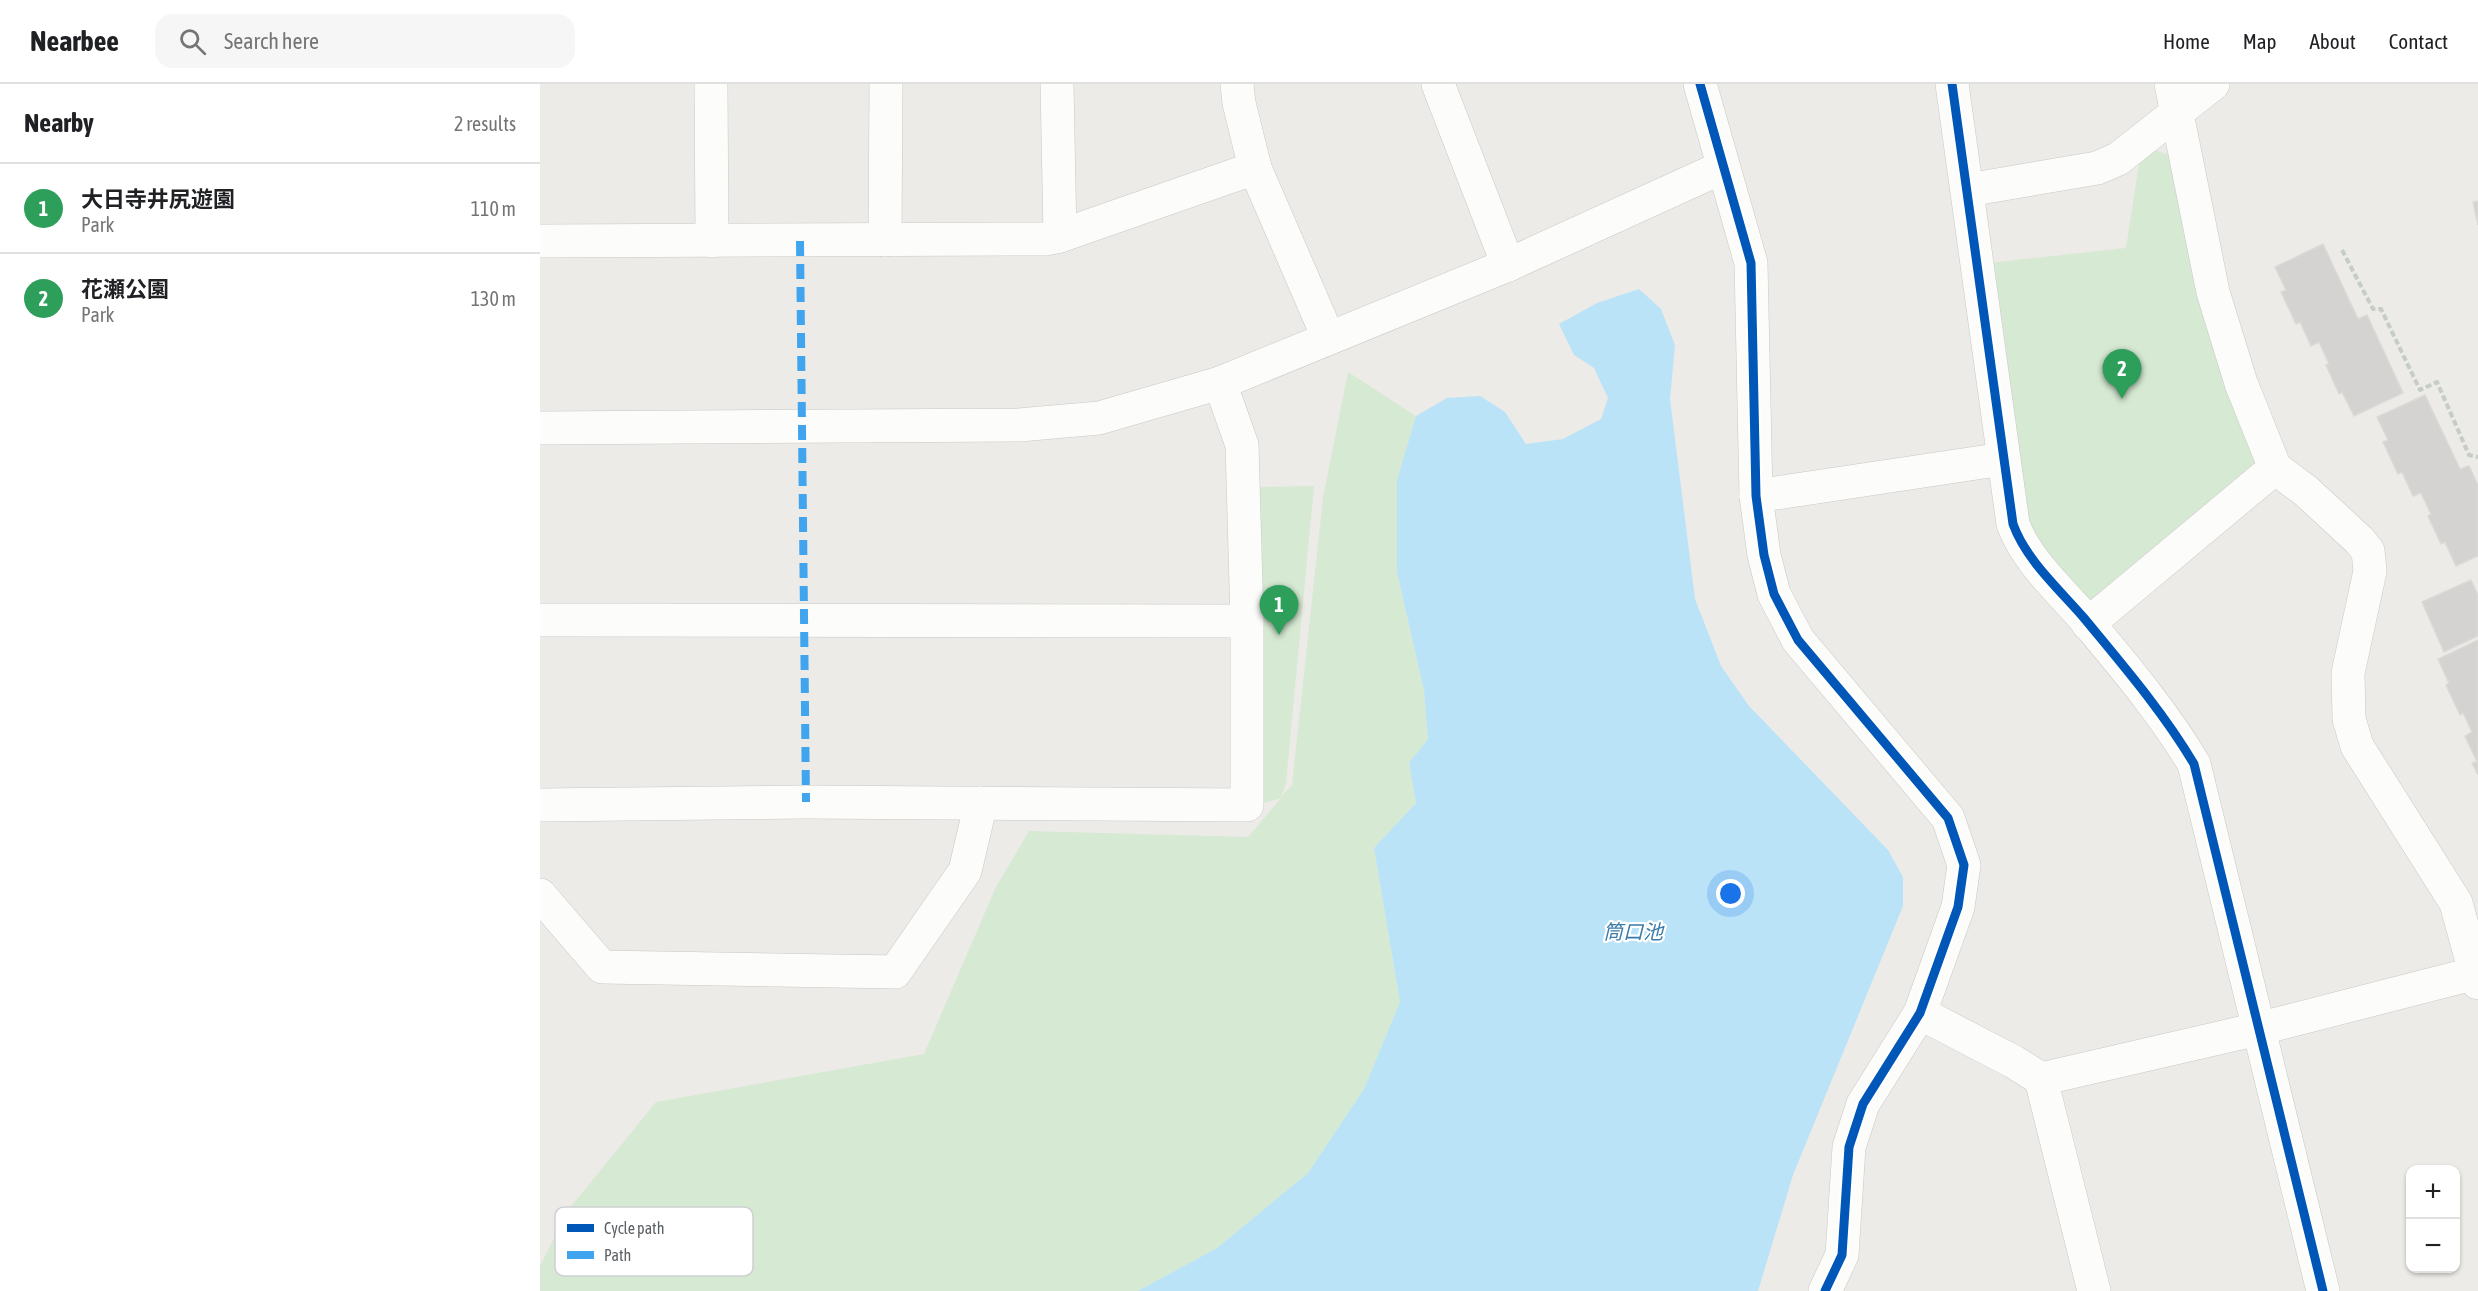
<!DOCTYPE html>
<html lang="en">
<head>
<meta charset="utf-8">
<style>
  body { margin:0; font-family:"Asap Condensed","Noto Sans JP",sans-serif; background:#f6f6f6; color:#202124 }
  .controls { position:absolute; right:18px; bottom:18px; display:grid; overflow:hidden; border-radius:12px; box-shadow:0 2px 4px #0004 }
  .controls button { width:54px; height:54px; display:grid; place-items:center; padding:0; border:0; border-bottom:2px solid #e0e0e0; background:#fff; color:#202124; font:30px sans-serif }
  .you { position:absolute; left:1191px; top:810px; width:21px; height:21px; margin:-15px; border:4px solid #fff; border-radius:50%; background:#1a73e8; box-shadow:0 0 0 9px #1a73e833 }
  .badge { display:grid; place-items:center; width:39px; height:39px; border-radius:50%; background:#8e9192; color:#fff; font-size:20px; font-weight:700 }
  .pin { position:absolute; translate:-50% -50px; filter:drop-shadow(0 2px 3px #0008) }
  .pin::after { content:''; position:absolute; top:32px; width:21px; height:18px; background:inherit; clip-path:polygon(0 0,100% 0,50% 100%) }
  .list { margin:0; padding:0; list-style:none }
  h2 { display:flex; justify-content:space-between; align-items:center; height:78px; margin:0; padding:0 24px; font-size:26px }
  h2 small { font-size:20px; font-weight:400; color:#757577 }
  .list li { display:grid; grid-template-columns:39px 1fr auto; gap:18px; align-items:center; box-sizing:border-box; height:90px; padding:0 24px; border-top:2px solid #e0e0e0 }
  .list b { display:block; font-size:22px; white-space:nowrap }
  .list p { margin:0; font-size:20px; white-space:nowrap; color:#757577 }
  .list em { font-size:20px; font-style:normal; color:#757577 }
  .icon { flex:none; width:33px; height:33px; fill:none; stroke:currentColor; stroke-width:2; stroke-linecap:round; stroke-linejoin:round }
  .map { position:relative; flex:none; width:1938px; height:1207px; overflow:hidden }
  header { display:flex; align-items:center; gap:36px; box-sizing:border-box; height:84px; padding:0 30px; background:#fff; border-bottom:2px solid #e0e0e0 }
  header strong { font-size:28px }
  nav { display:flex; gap:33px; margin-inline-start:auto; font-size:21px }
  .search { width:420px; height:54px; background:#f6f6f6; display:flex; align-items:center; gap:15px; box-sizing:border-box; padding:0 21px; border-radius:18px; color:#757577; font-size:22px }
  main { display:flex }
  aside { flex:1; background:#fff }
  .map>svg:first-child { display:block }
  .green { fill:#d6e9d2 }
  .water { fill:#bae3f8 }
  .building { fill:#d4d3d1; stroke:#dcdad6; stroke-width:1.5 }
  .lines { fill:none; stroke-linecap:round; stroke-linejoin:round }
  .minor-casing { stroke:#c8c8c8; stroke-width:34 }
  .path { stroke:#c6ccc8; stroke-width:4; stroke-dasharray:6 3; stroke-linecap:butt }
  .minor { stroke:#fcfcfb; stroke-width:33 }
  .quiet { stroke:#40a5ee; stroke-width:8; stroke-dasharray:15 8; stroke-linecap:butt }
  .cycleway-casing { stroke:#fff; stroke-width:13 }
  .cycleway { stroke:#0057b8; stroke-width:9 }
  .labels { text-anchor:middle; stroke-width:4.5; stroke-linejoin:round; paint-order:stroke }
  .water-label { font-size:20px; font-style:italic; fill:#3c7caa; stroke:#fff }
  .key { fill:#fff; stroke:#ced0d1; stroke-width:1.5 }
  .key-label { font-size:16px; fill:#5c6165 }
</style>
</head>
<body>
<header>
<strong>Nearbee</strong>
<div class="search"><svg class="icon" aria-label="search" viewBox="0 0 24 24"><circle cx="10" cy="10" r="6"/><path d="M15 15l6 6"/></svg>Search here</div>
<nav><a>Home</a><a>Map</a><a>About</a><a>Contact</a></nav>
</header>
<main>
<aside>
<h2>Nearby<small>2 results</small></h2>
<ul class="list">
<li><span class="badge" style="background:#2e9e5b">1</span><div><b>大日寺井尻遊園</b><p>Park</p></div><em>110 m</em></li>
<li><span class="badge" style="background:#2e9e5b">2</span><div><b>花瀬公園</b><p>Park</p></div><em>130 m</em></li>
</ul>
</aside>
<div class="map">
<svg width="1938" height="1207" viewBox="0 0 1938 1207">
  <rect width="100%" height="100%" fill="#ecebe7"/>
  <g class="green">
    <path d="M1611 65 1632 72 1718 369 1716 384 1555 518 1545 516 1491 453 1449 179 1586 164 1600 73Z"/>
    <path d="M808 288 876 332 857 396V488L884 607 888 655 869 679 876 719 834 764 860 918 824 1005 768 1089 677 1164 598 1207H0V1182L29 1125 116 1018 384 970 456 803 489 747 708 753 741 714 720 720 719 403 774 402 746 699 741 713 752 701 783 414Z"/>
  </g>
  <path class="water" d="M1099 205 1121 225 1135 261 1130 315 1155 515 1181 582 1209 622 1348 766 1363 793V822L1253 1091 1218 1207H598L677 1164 768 1089 824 1005 860 918 834 764 876 719 869 679 888 655 884 607 857 488V396L876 332 907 314 940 312 965 328 986 360 1023 355 1061 335 1068 314 1054 284 1034 271 1019 240 1057 219Z"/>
  <g class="building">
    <path d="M1938 117V141L1933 118Z"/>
    <path d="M1783 160 1818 235 1827 231 1863 309 1814 332 1802 308 1799 310 1786 281 1789 280 1779 258 1771 262 1760 238 1756 240 1741 208 1746 206 1735 183Z"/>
    <path d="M1885 311 1920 385 1929 382 1938 401V472L1916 482 1905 458 1901 460 1888 432 1891 430 1881 409 1873 412 1862 388 1858 390 1843 358 1848 356 1837 333Z"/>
    <path d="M1931 496 1938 511V552L1904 568 1882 518Z"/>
    <path d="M1938 556V691L1932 679 1937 678 1925 652 1932 648 1923 629 1920 631 1906 601 1909 599 1898 575Z"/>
  </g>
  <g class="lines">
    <g class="minor-casing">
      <g id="minor">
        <path d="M171 0 172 157"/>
        <path d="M517 0 520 152"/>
        <path d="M697 0 699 19 715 84 788 253"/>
        <path d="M898 0 968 181"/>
        <path d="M1160 0 1211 179 1216 412 1224 471 1234 510 1258 556 1408 734 1424 781 1418 823 1380 929 1323 1020 1309 1063 1302 1171 1285 1207"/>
        <path d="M1412 0 1473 440C1486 476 1519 505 1544 534 1582 580 1624 629 1654 680L1783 1207"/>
        <path d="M1631 0 1673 208 1701 299 1735 384 1766 407 1819 456 1828 467 1830 487 1808 589 1809 635 1817 662 1916 819 1938 899"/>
        <path d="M1428 106 1557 84 1578 75 1673 0"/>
        <path d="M345 156 346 0"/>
        <path d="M0 157 505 155 520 152 715 84"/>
        <path d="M0 344 479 341 559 334 680 299 968 181 1183 83"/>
        <path d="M1216 412 1463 375"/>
        <path d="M0 536 707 537"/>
        <path d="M1548 540 1735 384"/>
        <path d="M0 721 266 718 707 721V537L702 361 680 299"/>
        <path d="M0 811 62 883 355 888 425 787 441 719"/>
        <path d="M1380 929 1474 978 1501 995 1554 1207"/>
        <path d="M1501 995 1718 945 1936 889"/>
      </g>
    </g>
    <path class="path" d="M1802 166 1833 225H1841L1880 306 1897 298 1929 371 1938 373"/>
    <use href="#minor" class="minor"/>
    <path class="quiet" d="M260 157 266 718"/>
    <g class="cycleway-casing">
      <g id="cycleway">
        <path d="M1160 0 1211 179 1216 412 1224 471 1234 510 1258 556 1408 734 1424 781 1418 823 1380 929 1323 1020 1309 1063 1302 1171 1285 1207"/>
        <path d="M1412 0 1473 440C1486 476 1519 505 1544 534 1582 580 1624 629 1654 680L1783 1207"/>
      </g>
    </g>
    <use href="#cycleway" class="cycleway"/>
  </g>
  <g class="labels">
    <g class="water-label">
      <text x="1093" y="855">筒口池</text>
    </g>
  </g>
  <rect x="15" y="1123" width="198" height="69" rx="9" class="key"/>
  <rect x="27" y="1140" width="27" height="8" fill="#0057b8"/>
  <rect x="27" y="1167" width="27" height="8" fill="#40a5ee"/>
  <g class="key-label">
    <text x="64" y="1150">Cycle path</text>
    <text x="64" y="1177">Path</text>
  </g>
</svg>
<div class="controls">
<button>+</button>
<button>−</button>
</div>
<div class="you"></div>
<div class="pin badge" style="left:739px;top:551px;background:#2e9e5b">1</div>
<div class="pin badge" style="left:1582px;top:315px;background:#2e9e5b">2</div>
</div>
</main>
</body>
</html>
